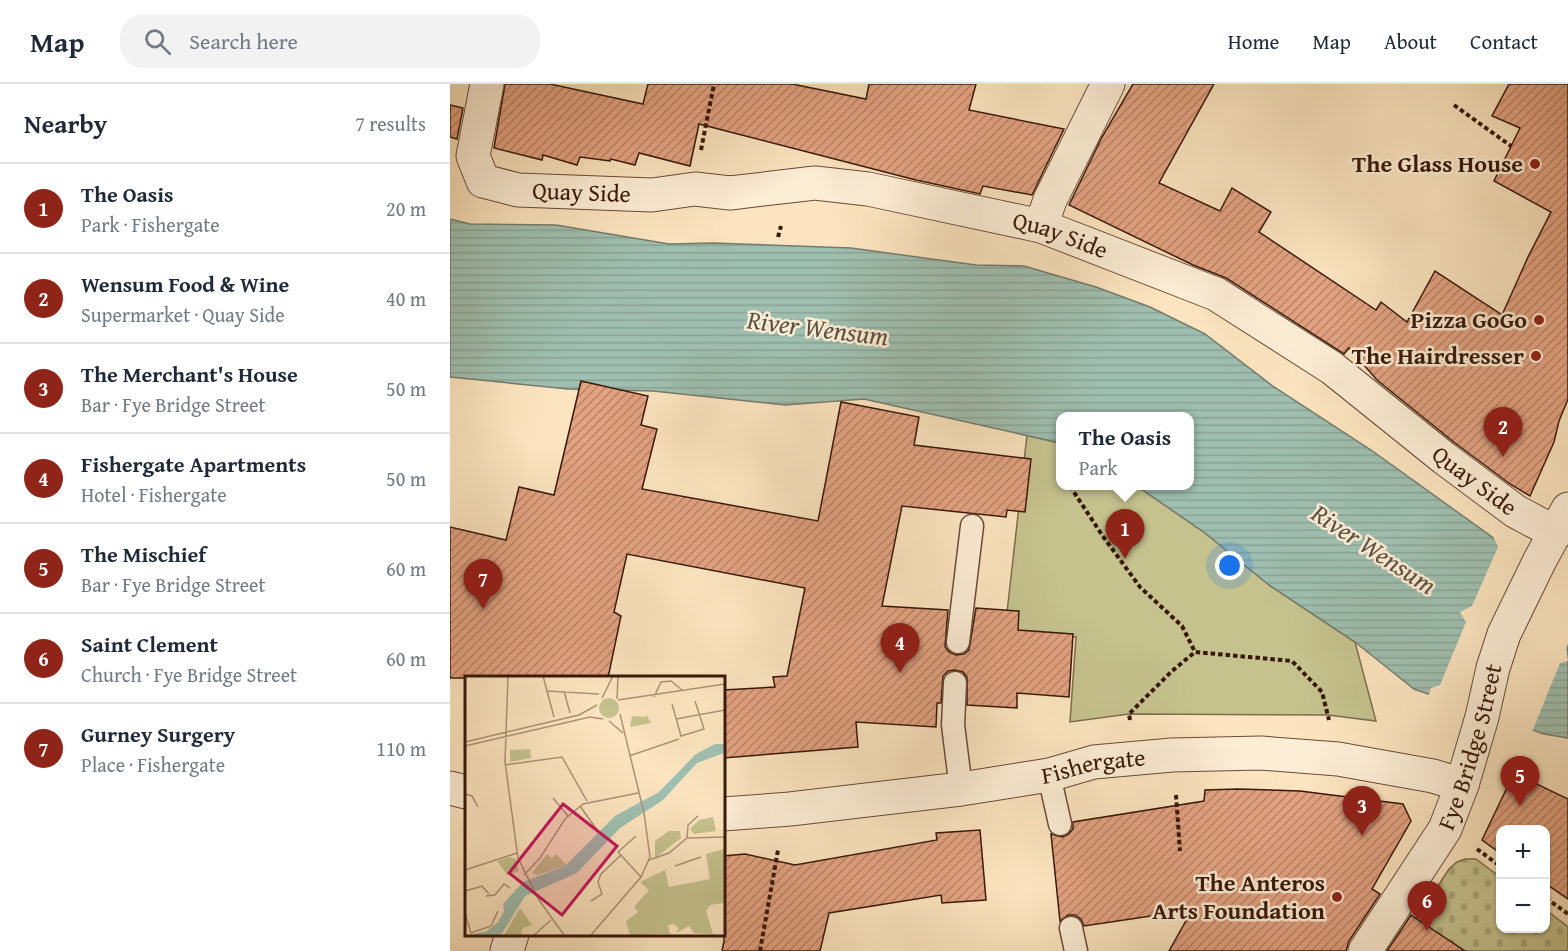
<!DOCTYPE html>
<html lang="en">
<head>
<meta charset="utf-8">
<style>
  body { margin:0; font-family:"Gentium Book Plus",serif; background:#f2f2f3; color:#1f2937 }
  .controls { position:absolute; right:18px; bottom:18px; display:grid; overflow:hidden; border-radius:12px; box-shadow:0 2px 4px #0004 }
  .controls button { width:54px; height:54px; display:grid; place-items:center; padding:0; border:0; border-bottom:2px solid #e0e1e3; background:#fff; color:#1f2937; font:30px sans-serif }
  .you { position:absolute; left:780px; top:482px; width:21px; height:21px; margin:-15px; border:4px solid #fff; border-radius:50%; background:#1a73e8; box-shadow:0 0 0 9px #1a73e833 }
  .badge { display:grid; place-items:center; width:39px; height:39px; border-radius:50%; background:#8f2418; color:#fff; font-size:20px; font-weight:700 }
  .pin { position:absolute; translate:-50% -50px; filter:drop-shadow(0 2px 3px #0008) }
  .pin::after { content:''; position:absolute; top:32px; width:21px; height:18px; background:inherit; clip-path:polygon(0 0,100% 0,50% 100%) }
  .popup { position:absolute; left:606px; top:328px; width:138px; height:78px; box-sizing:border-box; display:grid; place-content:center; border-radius:12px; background:#fff; filter:drop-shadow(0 2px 4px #0005); font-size:20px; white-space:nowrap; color:#747a83 }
  .popup b { font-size:22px; color:#1f2937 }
  .popup::after { content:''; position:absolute; left:50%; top:100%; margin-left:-12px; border:12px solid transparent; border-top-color:#fff }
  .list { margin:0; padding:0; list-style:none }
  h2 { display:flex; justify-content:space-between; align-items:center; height:78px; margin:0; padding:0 24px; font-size:26px }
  h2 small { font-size:20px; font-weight:400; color:#747a83 }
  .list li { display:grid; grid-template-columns:39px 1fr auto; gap:18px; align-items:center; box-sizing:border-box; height:90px; padding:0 24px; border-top:2px solid #e0e1e3 }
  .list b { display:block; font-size:22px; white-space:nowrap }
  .list p { margin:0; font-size:20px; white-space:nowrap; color:#747a83 }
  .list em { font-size:20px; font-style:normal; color:#747a83 }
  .icon { flex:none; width:33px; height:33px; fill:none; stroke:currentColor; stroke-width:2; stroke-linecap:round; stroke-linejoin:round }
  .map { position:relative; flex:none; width:1118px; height:867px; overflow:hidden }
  header { display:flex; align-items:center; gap:36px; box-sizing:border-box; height:84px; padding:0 30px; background:#fff; border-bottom:2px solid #e0e1e3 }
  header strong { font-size:28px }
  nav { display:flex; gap:33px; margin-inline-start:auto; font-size:21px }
  .search { width:420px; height:54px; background:#f2f2f3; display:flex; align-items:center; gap:15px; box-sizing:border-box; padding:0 21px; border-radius:24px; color:#747a83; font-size:22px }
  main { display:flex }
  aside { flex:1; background:#fff }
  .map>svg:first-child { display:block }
  .cemetery { fill:url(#cemetery-stones); stroke:#7e6d4c; stroke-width:1.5 }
  .green { fill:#c5c28e; stroke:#7e6d4c; stroke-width:1.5 }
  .water { fill:url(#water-rules); stroke:#767c6e; stroke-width:1.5 }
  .pier { fill:#fbe4bf }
  .building { fill:url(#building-hatch); stroke:#38180a; stroke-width:1.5 }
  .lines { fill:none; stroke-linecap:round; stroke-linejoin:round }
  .service-casing { stroke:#694b37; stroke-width:25 }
  .pedestrian-casing { stroke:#694b37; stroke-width:35 }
  .minor-casing { stroke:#694b37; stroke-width:35 }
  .tertiary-casing { stroke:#694b37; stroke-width:35 }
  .path { stroke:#38180a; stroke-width:4; stroke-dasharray:4.5 3; stroke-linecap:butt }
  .service { stroke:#fcedd5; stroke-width:22 }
  .pedestrian { stroke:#fcedd5; stroke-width:33 }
  .minor { stroke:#fcedd5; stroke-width:33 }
  .tertiary { stroke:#fcedd5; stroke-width:33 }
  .poi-dot { fill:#8f2418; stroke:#fcedd5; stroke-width:2 }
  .labels { text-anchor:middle; stroke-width:5; stroke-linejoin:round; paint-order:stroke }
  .poi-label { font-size:24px; font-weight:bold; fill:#38180a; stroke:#fcedd5; text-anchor:end }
  .street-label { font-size:24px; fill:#38180a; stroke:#fcedd5 }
  .water-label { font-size:26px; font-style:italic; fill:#5c5244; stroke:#fcedd5 }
  .inset-road { fill:none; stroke:#ad9277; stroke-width:1.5 }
  .view { fill:#c2185b; fill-opacity:0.15; stroke:#c2185b; stroke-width:3 }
  .inset-edge { fill:none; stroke:#38180a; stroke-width:3 }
</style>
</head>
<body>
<header>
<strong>Map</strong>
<div class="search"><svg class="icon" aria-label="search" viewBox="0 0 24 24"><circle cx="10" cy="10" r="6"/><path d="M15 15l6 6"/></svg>Search here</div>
<nav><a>Home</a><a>Map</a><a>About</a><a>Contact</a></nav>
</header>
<main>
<aside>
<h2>Nearby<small>7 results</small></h2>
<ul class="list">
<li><span class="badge">1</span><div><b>The Oasis</b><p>Park · Fishergate</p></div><em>20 m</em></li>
<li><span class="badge">2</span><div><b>Wensum Food &amp; Wine</b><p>Supermarket · Quay Side</p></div><em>40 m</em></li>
<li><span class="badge">3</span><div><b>The Merchant's House</b><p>Bar · Fye Bridge Street</p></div><em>50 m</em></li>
<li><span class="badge">4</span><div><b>Fishergate Apartments</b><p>Hotel · Fishergate</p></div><em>50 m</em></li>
<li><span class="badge">5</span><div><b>The Mischief</b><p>Bar · Fye Bridge Street</p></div><em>60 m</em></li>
<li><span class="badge">6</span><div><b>Saint Clement</b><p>Church · Fye Bridge Street</p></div><em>60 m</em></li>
<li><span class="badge">7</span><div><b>Gurney Surgery</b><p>Place · Fishergate</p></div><em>110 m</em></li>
</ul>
</aside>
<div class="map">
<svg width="1118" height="867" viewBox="0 0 1118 867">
  <defs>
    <pattern id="cemetery-stones" width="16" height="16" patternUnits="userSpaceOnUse" patternTransform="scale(1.5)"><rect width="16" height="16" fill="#c5c28e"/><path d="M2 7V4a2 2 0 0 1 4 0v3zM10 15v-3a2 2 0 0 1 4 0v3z" fill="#aaa679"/></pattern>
    <pattern id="water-rules" width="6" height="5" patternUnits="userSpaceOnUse" patternTransform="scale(1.5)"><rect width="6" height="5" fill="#9fbfb0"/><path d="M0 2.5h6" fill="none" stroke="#8aa396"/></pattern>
    <pattern id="building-hatch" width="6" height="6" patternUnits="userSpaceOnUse" patternTransform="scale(1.5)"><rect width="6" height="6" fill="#e3a281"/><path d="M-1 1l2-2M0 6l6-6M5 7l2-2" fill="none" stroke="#b98368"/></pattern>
  </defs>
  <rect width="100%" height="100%" fill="#fbe4bf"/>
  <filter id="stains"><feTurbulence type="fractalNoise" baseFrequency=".00333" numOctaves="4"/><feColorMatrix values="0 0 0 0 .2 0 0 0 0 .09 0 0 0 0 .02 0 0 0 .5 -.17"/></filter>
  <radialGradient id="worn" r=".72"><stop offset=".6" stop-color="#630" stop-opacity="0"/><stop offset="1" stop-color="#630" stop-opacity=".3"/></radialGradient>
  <path class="cemetery" d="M1015 775H1026L1050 793V844H1096V826L1118 843V867H945L999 785 1007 778Z"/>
  <path class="green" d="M577 351 610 359V402H687L755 449 819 501 905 558 926 637 878 631 679 630 620 638 626 553 555 546Z"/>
  <path class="water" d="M0 135 20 140 106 141 219 160 263 159 401 164 526 181 574 182 646 203 700 223 755 250 824 303 921 366 1052 460 1118 494V654L1094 650 964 605 905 558 819 501 755 449 687 402H740V332H610V359L414 315 335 321 203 307 118 305 0 293Z"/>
  <path class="pier" d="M1042 450 1060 462 1118 491V560L1116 564 1118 577 1110 579 1082 648 978 613 981 604 990 601 1016 538 1010 528 1022 522 1048 463Z"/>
  <g class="building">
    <path d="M55 0H100L193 20 198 0H342L416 15 419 0H526L519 26 614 45 582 111 533 102 530 110 466 96 249 40 240 82 189 69 185 81 161 75 160 77 130 73 127 81 93 71 92 76 44 64Z"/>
    <path d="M683 0H764L709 99 770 127 782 104 821 128 809 148 926 226 931 218 957 238 985 187 1052 231 1078 173 1101 128 1044 97 1070 44 1042 32 1059 0H1118V315L1109 337 1104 358 1080 412 1060 400 1005 359 927 296 899 264 894 270 776 194 743 181 619 121 652 53Z"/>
    <path d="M0 21 13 24 7 55 0 53Z"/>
    <path d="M131 297 198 312 191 341 207 345 192 405 368 437 391 318 469 333 464 361 581 375 575 428 557 426 556 433 452 422 432 522 498 526 495 563 499 568 506 571 514 570 519 566 526 524 569 527 568 546 623 550 619 613 567 609V624L517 621V593L513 588 505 586 498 587 493 592 491 619H487L486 643 406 638 408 663 273 674V606L325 603 323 593 337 592 355 504 177 470 164 528 171 532 158 594H0V443L56 456 69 403 104 411Z"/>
    <path d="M1064 689 1118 715V815L1095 799V746H1050V769L1032 756Z"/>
    <path d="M788 705 850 707 953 720 961 737 922 805 930 810 899 857 896 867H719L742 826 634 842 631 835 625 831H618L610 837 601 750 612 753 619 750 623 745V738L754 717 755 706Z"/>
    <path d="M530 746 536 816 492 819 491 811 379 829 370 867H272L274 857 273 772 295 770 345 781 487 756 486 749Z"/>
    <path d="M961 831 1015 867H937Z"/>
  </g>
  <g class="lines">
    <g class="service-casing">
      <g id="service">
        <path d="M508 558 522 442"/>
        <path d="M505 599 503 641 511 705"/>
        <path d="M599 691 610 740"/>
        <path d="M621 844 626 867"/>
      </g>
    </g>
    <g class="pedestrian-casing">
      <g id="pedestrian">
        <path id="s1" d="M37 0 23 72 33 97 68 106 202 111 245 105 280 109 365 99 418 105 591 142 766 210 882 284 994 374 1065 427 1106 449"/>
        <path d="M591 142 600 116 658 0"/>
      </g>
    </g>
    <g class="minor-casing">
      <g id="minor">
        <path d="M0 704 16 708"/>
        <path id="s2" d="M273 730 340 725 511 705 599 691 644 678 722 671 811 669 888 675 983 692 1012 701"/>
        <path d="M57 867 62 850"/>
      </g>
    </g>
    <g class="tertiary-casing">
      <g id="tertiary">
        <path id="s3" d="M915 867 995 745 1012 701 1032 633 1043 584 1054 550 1090 476 1118 425"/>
      </g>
    </g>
    <g class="path">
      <path d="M1004 21 1061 62"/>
      <path d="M251 66 264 0"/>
      <path d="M328 153 331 142"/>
      <path d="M620 402 652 451 690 503 732 542 745 568 842 577 872 608 879 636"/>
      <path d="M680 636 679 630 722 587 745 568"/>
      <path d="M726 711 730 767"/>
      <path d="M1027 765 1050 782"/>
      <path d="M1096 814 1118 830"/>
      <path d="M310 867 328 766"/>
    </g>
    <use href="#service" class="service"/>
    <use href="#pedestrian" class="pedestrian"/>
    <use href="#minor" class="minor"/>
    <use href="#tertiary" class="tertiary"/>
  </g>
  <g class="poi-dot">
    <circle cx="1085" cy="80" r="6"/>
    <circle cx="1089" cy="236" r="6"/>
    <circle cx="1086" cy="272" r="6"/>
    <circle cx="887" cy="813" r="6"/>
  </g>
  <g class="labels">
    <g class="poi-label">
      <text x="1073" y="88">The Glass House</text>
      <text x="1077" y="244">Pizza GoGo</text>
      <text x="1074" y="280">The Hairdresser</text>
      <text x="875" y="807">The Anteros<tspan x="875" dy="28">Arts Foundation</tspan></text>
    </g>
    <g class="street-label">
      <text dy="8" stroke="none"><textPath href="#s1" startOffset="200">Quay Side</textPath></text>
      <text dy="8" stroke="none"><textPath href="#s1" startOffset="686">Quay Side</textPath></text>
      <text dy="8" stroke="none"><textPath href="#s1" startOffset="1172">Quay Side</textPath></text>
      <text dy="8" stroke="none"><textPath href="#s3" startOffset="232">Fye Bridge Street</textPath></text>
      <text dy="8" stroke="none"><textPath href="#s2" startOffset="374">Fishergate</textPath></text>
    </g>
    <g class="water-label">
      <text transform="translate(368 244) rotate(7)" y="9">River Wensum</text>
      <text transform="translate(924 465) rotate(33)" y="9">River Wensum</text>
    </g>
  </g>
  <g transform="translate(15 592)">
    <rect width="260" height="260" fill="#fbe4bf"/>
    <path d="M134 32a10 10 0 1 1 20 0a10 10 0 1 1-20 0ZM248 141 251 155 229 158 225 153 234 144Z" fill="#c5c28e"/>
    <path d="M181 38 186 47 165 51 167 40 181 41Z" fill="#c5c28e"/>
    <path d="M65 73 66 82 45 86V74ZM204 155H215L216 162 190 182V165ZM44 181 51 183 54 195 42 199 32 185Z" fill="#c5c28e"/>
    <path d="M259 173V227L245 229 241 235 248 258 229 257 224 250 211 257 214 252 209 248 203 249 205 258 165 259 161 245 173 236 169 231 184 214 175 206 200 194 204 211 245 203 241 178ZM82 178 87 182 91 178 102 189 73 199 67 197ZM55 232 67 249 58 252 56 256 59 259H39Z" fill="#c5c28e"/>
    <path d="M250 68H259V77L232 87 198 124 155 152 112 197 60 220 36 259H5L22 255 33 246 39 235 38 228 58 206 100 190 150 140 194 116 231 78Z" fill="#9fbfb0"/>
    <path class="inset-road" d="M43 0 40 86 53 182 74 224 99 259M78 0 89 41M81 15 134 18M99 15 105 37M189 21 196 6 206 5 217 14M137 22 148 0M152 23 153 0M153 24 260 8M207 28 216 60 239 53 230 25M211 43 260 34M144 45 158 57M0 66 114 39 132 29M0 70 125 41 138 43M164 80 214 63M40 89 97 81 122 125M0 118 7 120 13 131M88 122 103 140M115 130 132 154M171 160 153 176 176 201M222 162 223 149 233 140M184 184 204 177 222 162 260 161M210 190 236 181M0 194 52 177M59 199 75 182 100 143 118 128 173 117M0 215 17 210 24 218M21 220 30 219 39 208 45 212M126 225 137 218 133 206 136 198 156 179M0 237 6 257 26 250 33 235M69 259 86 244M126 259 176 201 185 181 179 137 155 38"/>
    <path class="view" d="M98 128 152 170 97 239 44 197Z"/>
    <rect width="260" height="260" class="inset-edge"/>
  </g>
  <rect width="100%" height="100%" filter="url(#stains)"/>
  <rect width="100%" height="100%" fill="url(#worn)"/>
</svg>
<div class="controls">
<button>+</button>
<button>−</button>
</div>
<div class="you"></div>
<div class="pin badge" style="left:675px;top:475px">1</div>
<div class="popup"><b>The Oasis</b>Park</div>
<div class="pin badge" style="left:1053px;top:373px">2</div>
<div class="pin badge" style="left:912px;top:752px">3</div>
<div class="pin badge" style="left:450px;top:589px">4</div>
<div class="pin badge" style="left:1070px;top:722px">5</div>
<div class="pin badge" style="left:977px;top:847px">6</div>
<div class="pin badge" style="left:33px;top:525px">7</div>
</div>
</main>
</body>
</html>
